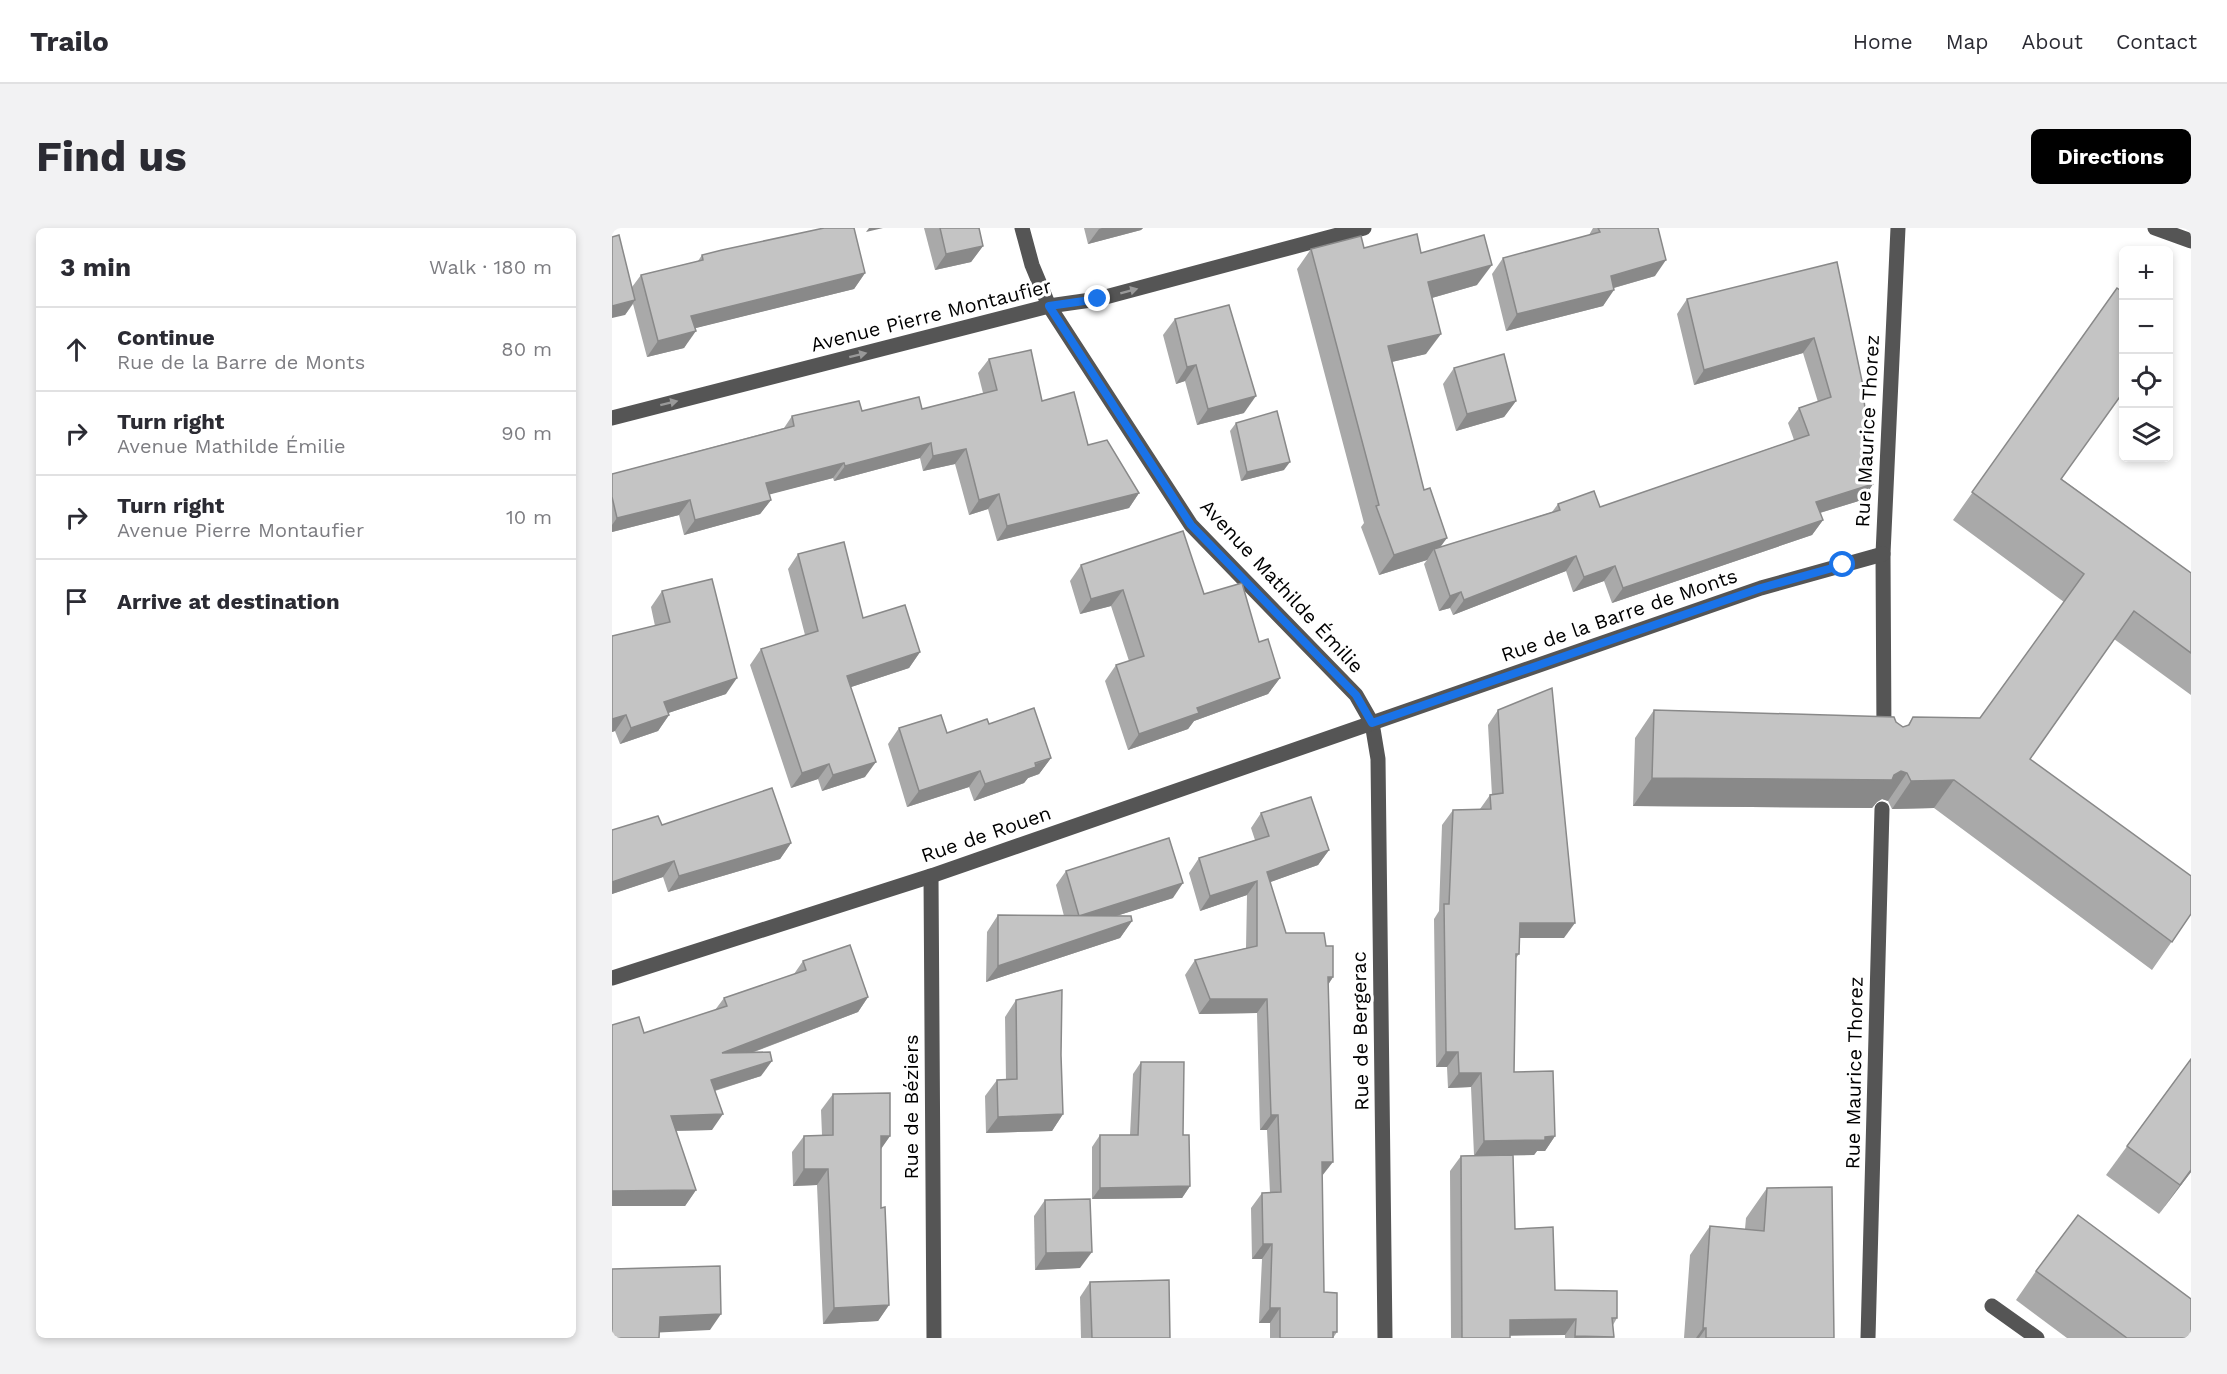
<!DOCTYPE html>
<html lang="en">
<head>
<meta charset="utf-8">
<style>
  body { margin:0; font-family:"Work Sans",sans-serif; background:#f2f2f3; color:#2b2b33 }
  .controls { position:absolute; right:18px; top:18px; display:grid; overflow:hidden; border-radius:9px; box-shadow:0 3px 9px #0003 }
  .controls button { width:54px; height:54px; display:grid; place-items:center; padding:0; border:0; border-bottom:2px solid #e1e1e2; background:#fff; color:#2b2b33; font:30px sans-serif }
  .stop { position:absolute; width:18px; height:18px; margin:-14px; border:4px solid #1a73e8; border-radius:50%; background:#fff }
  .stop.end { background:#1a73e8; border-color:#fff; box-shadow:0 2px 6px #0008 }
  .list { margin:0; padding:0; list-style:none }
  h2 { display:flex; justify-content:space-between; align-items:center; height:78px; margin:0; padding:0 24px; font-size:26px }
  h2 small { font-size:20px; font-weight:400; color:#7c7c81 }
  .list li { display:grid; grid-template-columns:39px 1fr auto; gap:18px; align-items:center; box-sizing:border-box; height:84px; padding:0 24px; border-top:2px solid #e1e1e2 }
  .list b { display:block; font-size:22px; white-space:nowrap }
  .list p { margin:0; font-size:20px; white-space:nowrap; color:#7c7c81 }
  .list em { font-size:20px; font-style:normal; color:#7c7c81 }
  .icon { flex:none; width:33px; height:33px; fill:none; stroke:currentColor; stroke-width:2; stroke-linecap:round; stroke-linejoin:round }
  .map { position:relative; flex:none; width:1579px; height:1110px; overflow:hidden; border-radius:9px }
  header { display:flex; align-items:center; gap:36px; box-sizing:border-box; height:84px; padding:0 30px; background:#fff; border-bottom:2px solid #e1e1e2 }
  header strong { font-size:28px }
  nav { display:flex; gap:33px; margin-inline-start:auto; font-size:21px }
  .intro { display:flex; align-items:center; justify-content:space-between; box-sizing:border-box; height:144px; padding:0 36px }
  h1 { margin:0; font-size:42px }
  .button { padding:15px 27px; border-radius:9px; background:#000; color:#fff; font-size:21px; font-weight:700 }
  main { display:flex; gap:36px; padding:0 36px }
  aside { flex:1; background:#fff; border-radius:9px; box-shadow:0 3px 9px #0003 }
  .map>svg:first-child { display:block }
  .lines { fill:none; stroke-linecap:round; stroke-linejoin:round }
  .minor { stroke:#555; stroke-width:15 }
  .wall { fill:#a9a9a9 }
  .shaded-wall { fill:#898989 }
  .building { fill:#c4c4c4; stroke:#898989; stroke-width:1.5 }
  .oneway { fill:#999 }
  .route { stroke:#1a73e8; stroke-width:8 }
  .labels { text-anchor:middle; stroke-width:6; stroke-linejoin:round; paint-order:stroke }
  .street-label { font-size:20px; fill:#000; stroke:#fff }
</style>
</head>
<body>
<header>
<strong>Trailo</strong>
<nav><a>Home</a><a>Map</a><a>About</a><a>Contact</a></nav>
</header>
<div class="intro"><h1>Find us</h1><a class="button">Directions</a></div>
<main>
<aside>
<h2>3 min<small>Walk · 180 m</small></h2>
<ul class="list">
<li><svg class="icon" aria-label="ahead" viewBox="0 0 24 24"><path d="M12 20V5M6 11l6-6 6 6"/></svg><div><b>Continue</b><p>Rue de la Barre de Monts</p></div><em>80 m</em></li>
<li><svg class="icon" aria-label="right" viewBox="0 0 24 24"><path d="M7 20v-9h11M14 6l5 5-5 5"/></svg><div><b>Turn right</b><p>Avenue Mathilde Émilie</p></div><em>90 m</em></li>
<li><svg class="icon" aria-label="right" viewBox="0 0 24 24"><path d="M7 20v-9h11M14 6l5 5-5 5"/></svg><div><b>Turn right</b><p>Avenue Pierre Montaufier</p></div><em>10 m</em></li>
<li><svg class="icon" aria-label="arrive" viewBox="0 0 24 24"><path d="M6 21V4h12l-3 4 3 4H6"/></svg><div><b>Arrive at destination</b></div></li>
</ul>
</aside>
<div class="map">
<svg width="1579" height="1110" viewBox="0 0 1579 1110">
  <rect width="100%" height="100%" fill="#fff"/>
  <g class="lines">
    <g class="minor">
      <path d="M410 0 420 37 437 78 579 297 744 467 760 495 766 531 773 1110"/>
      <path d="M1543 0 1579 13"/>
      <path d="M0 190 437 78 486 71 752 0"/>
      <path d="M1272 508 1271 326 1286 0"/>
      <path d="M319 648 322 1110"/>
      <path d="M0 750 319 648 1149 360 1271 326"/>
      <path d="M1380 1078 1425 1110"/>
      <path d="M1256 1110 1270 581"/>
    </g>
  </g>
  <g class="wall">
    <path d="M312 0H367L371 18 359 34 323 42Z"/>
    <path d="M472 0H531L529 2 476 16Z"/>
    <path d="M981 0H1046L1043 48 1002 60 991 78 894 103 880 46 891 30 977 7Z"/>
    <path d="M752 20 809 25 865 57 820 70 814 126 780 134 812 262 828 320 940 284 946 276 988 279 1182 212 1176 195 1187 180 1206 174 1191 125 1082 157 1065 86 1075 71 1225 34 1261 256 1250 272 1208 285 1211 292 1200 307 1000 375 992 353 961 364 954 343 841 387 838 380 827 383 812 336 815 332 767 347 749 299 752 295 685 41 699 21Z"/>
    <path d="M90 27 253 45 242 61 83 100 72 120 35 129 21 76 13 87 20 59 29 47 86 33Z"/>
    <path d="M1505 60 1450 251 1579 345V467L1502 411 1418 531 1579 686 1540 742 1322 580 1280 581 1276 573 1270 571 1265 574 1260 580 1021 578 1023 510 1042 482 1284 494 1291 499 1295 498 1301 489 1368 490 1452 374 1341 292Z"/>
    <path d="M563 91 632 185 585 197 573 153 564 156 551 107Z"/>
    <path d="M377 131 430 173 527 265 517 280 385 313 376 281 357 287 343 236 311 243 308 230 222 253 221 250 157 266 159 272 148 286 72 307 67 287 0 304V246L172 200 180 188 250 183 310 181 371 165 366 145Z"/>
    <path d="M842 140 904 173 892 189 844 203 831 156Z"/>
    <path d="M624 195 672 242 629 253 618 203Z"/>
    <path d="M186 326 251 390 308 424 297 440 239 459 253 549 210 563 206 551 179 560 138 437 149 421 193 407 176 341Z"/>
    <path d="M469 337 592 366 647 414 668 450 656 466 582 493 576 501 516 522 493 453 504 437 517 433 499 378 468 386 458 353Z"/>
    <path d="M50 363 114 466 56 485 57 487 46 503 8 516 3 503 0 504V408L43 398 39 379Z"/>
    <path d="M886 482 952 710H908L907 726 904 730 902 844 943 908 933 923H925L922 927H901L903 1001 943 1062 1005 1090 1001 1097 1002 1110H953V1107H898V1110H839L838 943 849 928 862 927 859 859 836 860 835 839H824L822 691 827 683 830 597 841 582 868 581 878 567H880L876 497Z"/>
    <path d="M377 496 439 530 427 546 416 550 412 555 362 573 357 559 295 579 276 516 287 500 335 505Z"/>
    <path d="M649 585 717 622 706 637 658 654 674 705 714 718 721 749 716 757 710 948 712 1064 725 1104 721 1110H658V1095H647L650 1031H640L639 980 650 965H658L655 902H648L645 785 587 786 573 747 583 732 634 720 635 667 588 683 577 645 587 630 643 612 639 600Z"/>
    <path d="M50 597 179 615 168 631 56 664 51 649 0 666V602Z"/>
    <path d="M454 643 561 670 504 688 520 693 508 710 374 754 375 704 386 687 452 688 444 657Z"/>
    <path d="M191 733 256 769 246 784 142 824 149 848 103 863 100 902 64 903 84 962 73 978 32 805 103 782 112 770 182 746Z"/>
    <path d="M404 772 449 827 451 886 440 903 374 905 373 868 385 852H394L393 789Z"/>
    <path d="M1579 831V944L1547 986 1494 947Z"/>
    <path d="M529 834 571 907 578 958 570 970 480 971V919L488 907H518L521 846Z"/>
    <path d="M221 866 278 908 269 920V980L277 1077 266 1093 211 1096 205 957 181 958 180 924 192 908 210 907 209 882Z"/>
    <path d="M1155 960 1222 1110H1072L1078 1027 1098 998 1133 1001 1134 990Z"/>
    <path d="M433 972 468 1040 423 1042 422 988Z"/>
    <path d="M1424 1043 1579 1110H1455L1404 1072Z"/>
    <path d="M478 1054 558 1110H469L468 1069Z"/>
  </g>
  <g class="shaded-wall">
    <path d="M257 0H271L254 4Z"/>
    <path d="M490 0H531L529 2 476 16 487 1Z"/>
    <path d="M371 18 359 34 323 42 334 26Z"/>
    <path d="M1054 32 1043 48 987 64 999 48Z"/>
    <path d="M880 37 865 57 802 75 816 54Z"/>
    <path d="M253 45 242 61 68 104 79 88Z"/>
    <path d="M1002 62 991 78 894 103 905 86Z"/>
    <path d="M23 72 13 87 0 90V78Z"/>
    <path d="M84 103 72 120 35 129 46 113Z"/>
    <path d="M829 106 814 126 762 138 776 118Z"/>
    <path d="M1202 110 1191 125 1082 157 1092 142Z"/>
    <path d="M584 137 573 153 564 156 575 139Z"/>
    <path d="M644 168 632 185 585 197 596 181Z"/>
    <path d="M904 173 892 189 844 203 855 186Z"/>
    <path d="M319 215 308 230 222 253 233 238Z"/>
    <path d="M354 221 343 236 311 243 321 228Z"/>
    <path d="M678 234 672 242 629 253 635 244Z"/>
    <path d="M232 235 221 250 144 270 154 255Z"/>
    <path d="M1261 256 1250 272 1194 289 1204 274Z"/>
    <path d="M527 265 517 280 385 313 395 298Z"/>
    <path d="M387 266 376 281 357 287 367 272Z"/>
    <path d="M78 272 67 287 0 304V297L5 290Z"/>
    <path d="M159 272 148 286 72 307 83 292Z"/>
    <path d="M1211 292 1200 307 1000 375 1011 360Z"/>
    <path d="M835 310 824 325 822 321 815 332 767 347 782 327Z"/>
    <path d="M964 328 954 343 841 387 852 372Z"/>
    <path d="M1003 338 992 353 961 364 972 349Z"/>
    <path d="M511 362 499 378 468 386 479 371Z"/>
    <path d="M849 364 838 380 827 383 838 368Z"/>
    <path d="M308 424 297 440 224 464 235 448Z"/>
    <path d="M125 450 114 466 41 490 52 474Z"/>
    <path d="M668 450 656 466 582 493 576 501 516 522 527 506 585 480Z"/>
    <path d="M14 487 3 503 0 504V491Z"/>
    <path d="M57 487 46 503 8 516 19 500Z"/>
    <path d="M439 530 427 546 416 550 412 555 362 573 373 556Z"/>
    <path d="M264 534 253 549 210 563 221 547Z"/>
    <path d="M217 536 206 551 179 560 190 545Z"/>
    <path d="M368 543 357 559 295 579 307 563Z"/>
    <path d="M1289 543 1295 545 1276 573 1270 571 1265 574 1260 580 1021 578 1040 550 1282 547Z"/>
    <path d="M1342 552 1322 580 1280 581 1299 553Z"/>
    <path d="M179 615 168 631 56 664 67 648Z"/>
    <path d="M717 622 706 637 645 659 655 644Z"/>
    <path d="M62 633 51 649 0 666V654Z"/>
    <path d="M645 653 635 667 588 683 598 668Z"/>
    <path d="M571 655 561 670 457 703 467 688Z"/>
    <path d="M520 693 508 710 374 754 386 738Z"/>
    <path d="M908 695H963L952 710H898Z"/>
    <path d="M716 749H721L711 764Z"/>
    <path d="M256 769 246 784 99 840 110 825Z"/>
    <path d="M598 771H655L645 785 587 786Z"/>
    <path d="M834 824H846L835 839H824Z"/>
    <path d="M160 833 149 848 88 867 99 852Z"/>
    <path d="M847 845H869L859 859 836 860Z"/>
    <path d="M111 886 100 902 49 903 59 888Z"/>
    <path d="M451 886 440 903 374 905 386 889Z"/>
    <path d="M659 887H666L655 902H648Z"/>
    <path d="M269 908H278L267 924Z"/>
    <path d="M943 908 933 923H925L922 927 862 928 872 913Z"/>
    <path d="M710 934H721L710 948Z"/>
    <path d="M192 941H216L205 957 181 958Z"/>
    <path d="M1579 942V944L1547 986 1568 957Z"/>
    <path d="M578 958 570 970 480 971 488 960Z"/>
    <path d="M84 962 73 978H0V963Z"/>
    <path d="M651 1016H660L650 1031H640Z"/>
    <path d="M480 1024 468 1040 423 1042 434 1025Z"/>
    <path d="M277 1077 266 1093 211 1096 222 1080Z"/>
    <path d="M658 1080H668L658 1095H647Z"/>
    <path d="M109 1086 98 1102 37 1105 48 1089Z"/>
    <path d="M964 1091 953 1107 887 1108 898 1092Z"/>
    <path d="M1091 1100H1094L1087 1110H1084Z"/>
    <path d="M963 1108 1002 1109 962 1110Z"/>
  </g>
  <g class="building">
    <path d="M212 0H242L253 45 79 88 84 103 46 113 29 47 91 32 90 27 110 22Z"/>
    <path d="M328 0H367L371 18 334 26Z"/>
    <path d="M986 0H1046L1054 32 999 48 1002 62 905 86 891 30 988 4Z"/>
    <path d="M805 6 809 25 872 7 880 37 816 54 829 106 776 118 812 262 818 260 835 310 782 327 764 278 767 277 699 21 749 8 752 20Z"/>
    <path d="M7 7 23 72 0 78V9Z"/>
    <path d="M1225 34 1250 153 1261 256 1204 274 1211 292 1011 360 1003 338 972 349 964 328 852 372 849 364 838 368 822 321 948 282 946 276 982 263 988 279 1197 207 1187 180 1219 169 1202 110 1092 142 1075 71Z"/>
    <path d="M1505 60 1512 65V163L1449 251 1579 345V425L1522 383 1418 531 1579 648V686L1560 714 1342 552 1299 553 1295 545 1289 543 1282 547 1280 552 1040 550 1042 482 1282 489 1284 494 1291 499 1297 497 1301 489 1368 490 1472 346 1360 264Z"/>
    <path d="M617 77 644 168 596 181 584 137 575 139 563 91Z"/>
    <path d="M419 122 430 173 462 164 476 217 495 212 527 265 395 298 387 266 367 272 354 221 321 228 319 215 233 238 232 235 154 255 159 272 83 292 78 272 5 290 0 269V246L182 198 180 188 247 173 250 183 307 169 310 181 385 162 377 131Z"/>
    <path d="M892 126 904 173 855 186 842 140Z"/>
    <path d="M665 183 678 234 635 244 624 195Z"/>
    <path d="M571 303 592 366 630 355 647 414 656 411 668 450 585 480 587 485 527 506 504 437 532 428 511 362 479 371 469 337Z"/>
    <path d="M232 314 251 390 293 377 308 424 235 448 264 534 221 547 217 536 190 545 149 421 206 403 186 326Z"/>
    <path d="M100 351 125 450 52 474 57 487 19 500 14 487 0 491V408L58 394 50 363Z"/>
    <path d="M940 460 963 695H908L907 726H904L902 844 941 843 943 908 933 909V912L872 913 869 845H847L846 824H834L832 676H837L841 582 879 581 878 567 891 565 886 482Z"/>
    <path d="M422 480 439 530 423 535 424 539 373 556 368 543 307 563 287 500 329 487 335 505 375 491 377 496Z"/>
    <path d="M160 560 179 615 67 648 62 633 0 654V602L46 588 50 597Z"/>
    <path d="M699 569 717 622 655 644 674 705H712L714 718H721V749H716L721 934H710L712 1064 725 1065V1104H721V1110H668V1080H658L660 1016H651L650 965 669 964 666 887H659L655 771H598L583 732 645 718V653L598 668 587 630 657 608 649 585Z"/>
    <path d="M557 610 571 655 467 688 454 643Z"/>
    <path d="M386 687 519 688 520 693 386 738Z"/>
    <path d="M238 717 256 769 110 825 158 824 160 833 99 852 111 886 59 888 84 962 0 963V797L27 789 32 805 115 778 112 770 194 742 191 733Z"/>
    <path d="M450 762 449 827 451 886 386 889 385 852 405 851 404 772Z"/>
    <path d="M1579 831V942L1568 957 1515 918Z"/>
    <path d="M529 834H572L571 907H577L578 958 488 960V907H526Z"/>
    <path d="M278 865V908H269V980L273 979 277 1077 222 1080 216 941H192V908L221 907V866Z"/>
    <path d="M901 927 903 1001 941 999 943 1062 1005 1063V1090H1000L1002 1109 963 1108 964 1091 898 1092V1110H850L849 928Z"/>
    <path d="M1220 959 1222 1110H1094V1100H1091L1098 998 1152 1003 1155 960Z"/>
    <path d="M478 971 480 1024 434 1025 433 972Z"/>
    <path d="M1466 987 1579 1071V1110H1515L1424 1043Z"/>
    <path d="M108 1038 109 1086 48 1089 47 1110H0V1041Z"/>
    <path d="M557 1052 558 1110H480L478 1054Z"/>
  </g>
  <defs><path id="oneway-solid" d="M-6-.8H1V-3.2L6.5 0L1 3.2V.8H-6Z" transform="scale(1.5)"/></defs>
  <g class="oneway">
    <use href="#oneway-solid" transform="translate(517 63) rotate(-15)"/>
    <use href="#oneway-solid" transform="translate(246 127) rotate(-14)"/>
    <use href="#oneway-solid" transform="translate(57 175) rotate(-14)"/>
  </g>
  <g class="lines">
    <path class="route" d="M486 71 437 78 579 297 744 467 760 495 1149 360 1231 337"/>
  </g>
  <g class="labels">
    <g class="street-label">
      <text transform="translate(319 87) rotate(-14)" y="7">Avenue Pierre Montaufier</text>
      <text transform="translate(1255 203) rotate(-87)" y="7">Rue Maurice Thorez</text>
      <text transform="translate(670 358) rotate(47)" y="7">Avenue Mathilde Émilie</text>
      <text transform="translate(1007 387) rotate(-19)" y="7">Rue de la Barre de Monts</text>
      <text transform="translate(374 606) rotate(-19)" y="7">Rue de Rouen</text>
      <text transform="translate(748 803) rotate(-91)" y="7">Rue de Bergerac</text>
      <text transform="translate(1242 845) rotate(-89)" y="7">Rue Maurice Thorez</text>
      <text transform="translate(299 879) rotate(-90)" y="7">Rue de Béziers</text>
    </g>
  </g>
</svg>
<div class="controls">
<button>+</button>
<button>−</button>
<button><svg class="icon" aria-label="locate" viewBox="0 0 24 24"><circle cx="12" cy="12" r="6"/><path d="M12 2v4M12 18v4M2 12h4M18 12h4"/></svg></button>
<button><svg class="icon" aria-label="layers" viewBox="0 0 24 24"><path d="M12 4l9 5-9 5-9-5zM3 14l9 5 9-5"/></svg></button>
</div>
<div class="stop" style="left:1231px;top:337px"></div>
<div class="stop end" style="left:486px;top:71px"></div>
</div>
</main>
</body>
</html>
